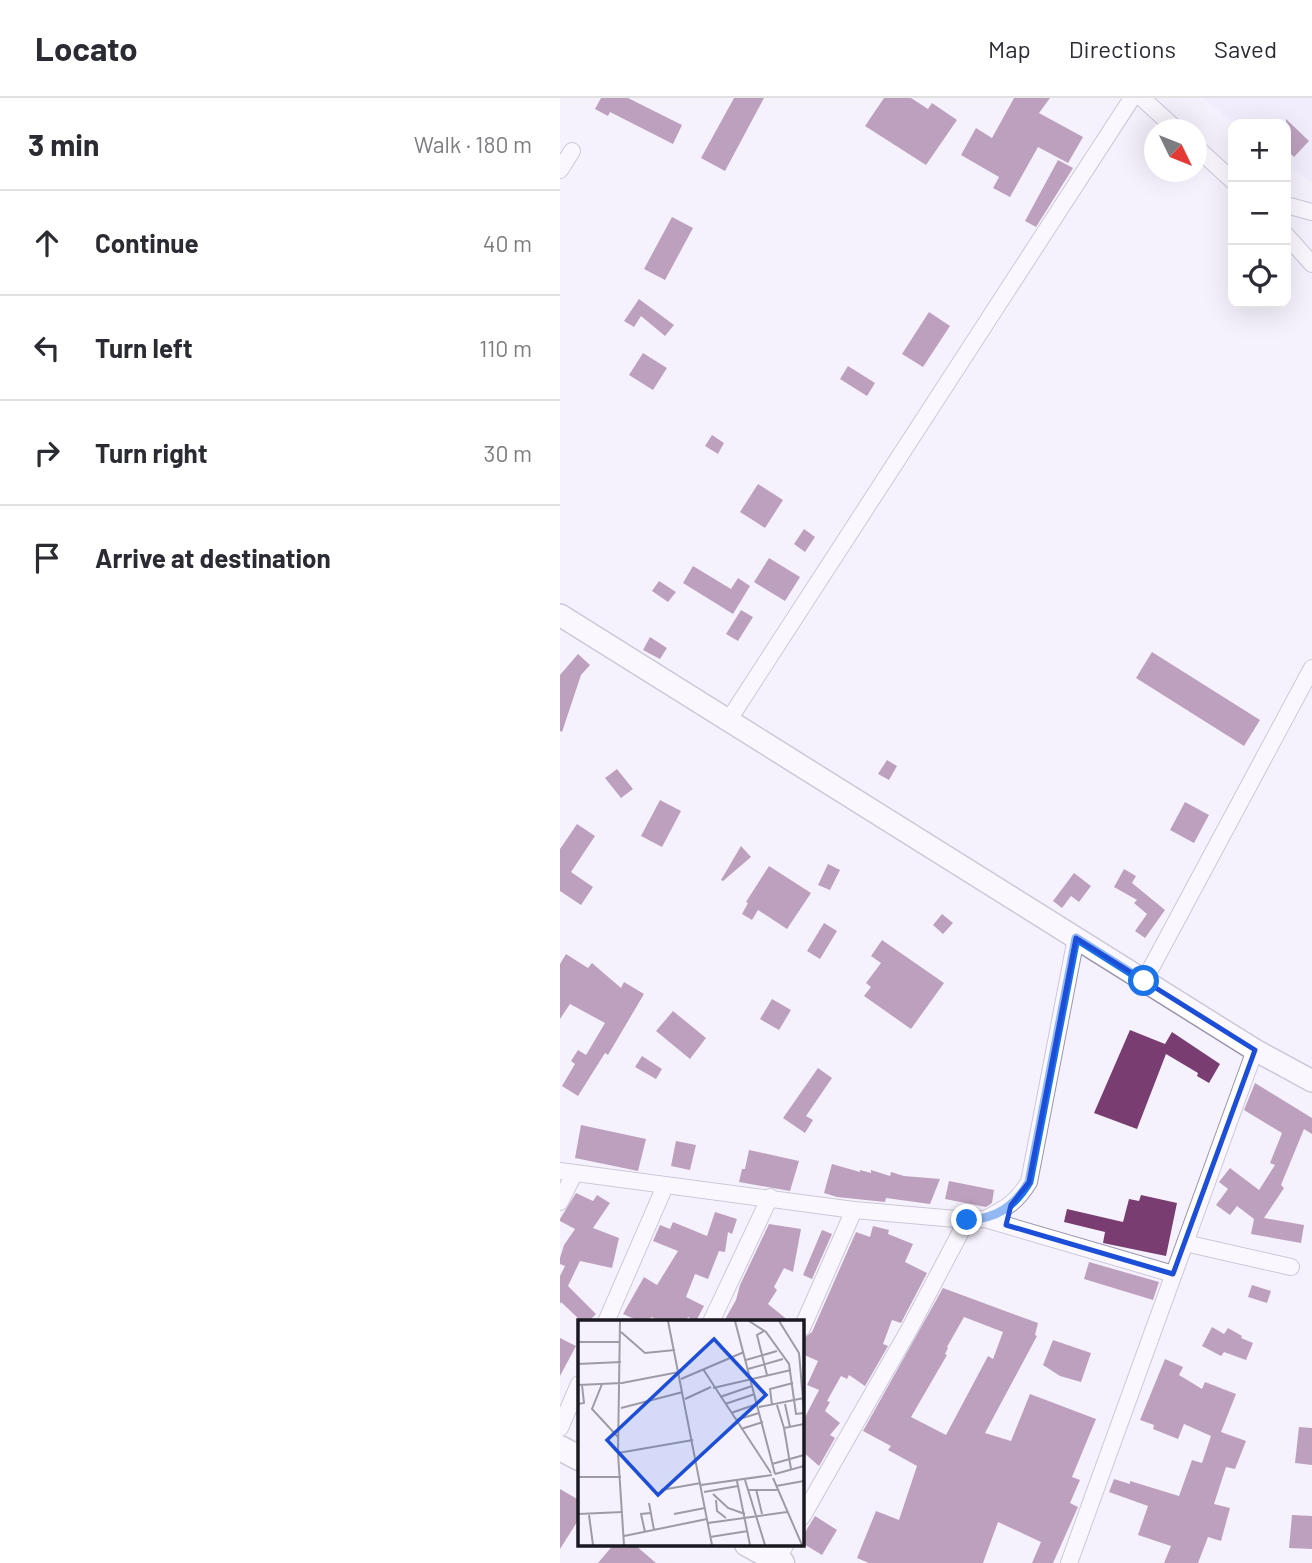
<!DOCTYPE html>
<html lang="en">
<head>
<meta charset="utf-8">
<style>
  body { margin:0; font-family:Barlow,sans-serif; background:#f2f2f3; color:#2b2b33 }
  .controls { position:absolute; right:21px; top:21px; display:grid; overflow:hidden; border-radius:14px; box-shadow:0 7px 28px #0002 }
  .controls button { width:63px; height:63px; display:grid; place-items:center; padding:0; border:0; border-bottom:2px solid #e1e1e2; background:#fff; color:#2b2b33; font:35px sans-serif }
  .compass { position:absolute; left:584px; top:21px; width:63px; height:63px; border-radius:50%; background:#fff; box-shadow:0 7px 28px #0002; rotate:133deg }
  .stop { position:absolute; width:21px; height:21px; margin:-16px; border:5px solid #1a73e8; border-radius:50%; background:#fff }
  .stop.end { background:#1a73e8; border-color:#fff; box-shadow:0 2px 7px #0008 }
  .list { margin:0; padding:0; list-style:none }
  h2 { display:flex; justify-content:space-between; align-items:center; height:91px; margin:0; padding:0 28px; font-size:30px }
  h2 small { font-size:23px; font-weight:400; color:#7c7c81 }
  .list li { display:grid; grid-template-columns:46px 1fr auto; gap:21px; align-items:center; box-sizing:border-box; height:105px; padding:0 28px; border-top:2px solid #e1e1e2 }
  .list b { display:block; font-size:26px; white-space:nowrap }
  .list em { font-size:23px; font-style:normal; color:#7c7c81 }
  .icon { flex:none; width:38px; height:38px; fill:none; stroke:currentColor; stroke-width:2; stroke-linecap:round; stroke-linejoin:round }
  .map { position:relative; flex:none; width:752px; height:1465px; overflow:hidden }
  header { display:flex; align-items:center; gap:42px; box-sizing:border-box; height:98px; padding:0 35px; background:#fff; border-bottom:2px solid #e1e1e2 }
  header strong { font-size:33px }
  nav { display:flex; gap:38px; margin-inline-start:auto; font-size:24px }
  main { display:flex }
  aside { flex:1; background:#fff }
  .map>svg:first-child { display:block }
  .built { fill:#ece7fc }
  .building { fill:#793d71; fill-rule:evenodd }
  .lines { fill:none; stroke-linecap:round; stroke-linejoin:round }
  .street-casing { stroke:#9a94ad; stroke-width:18 }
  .secondary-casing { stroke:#9a94ad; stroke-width:24 }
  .primary-casing { stroke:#9a94ad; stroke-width:27 }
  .street { stroke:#fff; stroke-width:16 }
  .secondary { stroke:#fff; stroke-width:21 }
  .primary { stroke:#fff; stroke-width:24 }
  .route { stroke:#1a73e8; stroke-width:9 }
  .marked { fill:none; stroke:#1d4ed8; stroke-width:5; stroke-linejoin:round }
  .inset-road { fill:none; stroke:#9d9ba5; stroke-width:2 }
  .view { fill:#1d4ed8; fill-opacity:0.15; stroke:#1d4ed8; stroke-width:3.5 }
  .inset-edge { fill:none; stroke:#1a1821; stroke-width:3.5 }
</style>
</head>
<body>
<header>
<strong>Locato</strong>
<nav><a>Map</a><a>Directions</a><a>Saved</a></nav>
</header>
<main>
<aside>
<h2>3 min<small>Walk · 180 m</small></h2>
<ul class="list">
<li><svg class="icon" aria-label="ahead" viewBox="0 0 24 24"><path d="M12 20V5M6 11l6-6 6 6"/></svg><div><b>Continue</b></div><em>40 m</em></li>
<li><svg class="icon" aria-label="left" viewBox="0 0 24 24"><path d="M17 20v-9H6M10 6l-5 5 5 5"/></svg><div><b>Turn left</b></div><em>110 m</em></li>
<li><svg class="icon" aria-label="right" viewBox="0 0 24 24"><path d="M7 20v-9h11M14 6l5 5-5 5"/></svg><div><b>Turn right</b></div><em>30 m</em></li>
<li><svg class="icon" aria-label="arrive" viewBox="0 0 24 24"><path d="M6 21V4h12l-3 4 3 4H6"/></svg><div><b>Arrive at destination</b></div></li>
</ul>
</aside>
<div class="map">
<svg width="752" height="1465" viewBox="0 0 752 1465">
  <rect width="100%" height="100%" fill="#f5f2fd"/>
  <path class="built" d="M643 0H752V85L726 65V26H676Z"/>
  <g class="building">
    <path d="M41 0H68L122 27 113 46 50 14 48 18 35 11Z"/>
    <path d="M174 0H204L165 73 141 60Z"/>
    <path d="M324 0H351L368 11 372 5 397 22 366 67 305 28Z"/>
    <path d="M454 0H490L479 15 523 39 508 65 478 49 450 99 433 90 439 79 401 57 416 30 432 40Z"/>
    <path d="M726 21 749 43 734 59 726 51Z"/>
    <path d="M498 62 513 70 476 129 465 123Z"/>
    <path d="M112 119 133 130 105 182 84 171Z"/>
    <path d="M79 201 114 227 105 238 81 218 74 229 64 223Z"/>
    <path d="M369 214 390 228 363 269 342 256Z"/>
    <path d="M83 255 107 270 93 292 69 277Z"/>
    <path d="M288 268 315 285 307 298 280 281Z"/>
    <path d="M152 337 164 345 158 356 145 348Z"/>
    <path d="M198 386 223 402 205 430 180 414Z"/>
    <path d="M244 431 255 439 245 454 234 446Z"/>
    <path d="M209 460 240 479 225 503 194 484Z"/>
    <path d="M133 468 171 491 178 480 190 488 173 516 123 485Z"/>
    <path d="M99 483 116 494 108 504 92 493Z"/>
    <path d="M181 512 193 519 178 543 166 536Z"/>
    <path d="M90 539 107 550 100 561 83 552Z"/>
    <path d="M592 554 700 622 684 648 576 580Z"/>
    <path d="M18 556 30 567 21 577 2 634 0 633V577Z"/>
    <path d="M327 662 337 668 329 682 318 676Z"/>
    <path d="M57 671 73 691 61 700 45 680Z"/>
    <path d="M100 702 121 713 102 749 81 738Z"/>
    <path d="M625 704 649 717 634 745 610 732Z"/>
    <path d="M17 726 35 738 11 774 33 789 21 807 0 793V751Z"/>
    <path d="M181 748 191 759 163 783 161 782Z"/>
    <path d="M268 766 280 772 270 792 258 787Z"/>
    <path d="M209 768 251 795 227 831 198 812 192 822 182 816 188 805 186 804Z"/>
    <path d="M564 771 576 778 572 785 605 812 585 840 575 833 587 816 574 805 577 802 554 789Z"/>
    <path d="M514 775 531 788 519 804 511 798 502 810 493 803Z"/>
    <path d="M382 816 393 825 383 836 373 827Z"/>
    <path d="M264 825 277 833 260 861 247 853Z"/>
    <path d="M322 842 384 885 351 931 304 898 311 889 306 885 321 865 311 858Z"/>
    <path d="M6 856 28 870 32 865 61 890 64 884 84 896 48 957 45 955 18 998 2 988 15 966 11 963 18 952 26 957 45 925 10 906 0 921V866Z"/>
    <path d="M212 901 231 912 219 932 200 921Z"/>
    <path d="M113 913 146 940 130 961 96 933Z"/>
    <path d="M570 932 605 946 612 934 660 966 649 985 637 978 638 975 606 956 577 1031 534 1015Z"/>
    <path d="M82 958 102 971 96 981 75 969Z"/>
    <path d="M258 970 272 980 246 1018 253 1022 245 1035 223 1020Z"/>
    <path d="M695 985 752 1020V1036L744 1031 721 1087 724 1090 704 1120 744 1127 741 1145 691 1136 694 1121 677 1108 670 1117 656 1107 668 1091 659 1084 670 1070 699 1092 715 1067 710 1065 722 1035 684 1012Z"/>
    <path d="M21 1027 86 1041 78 1073 15 1060Z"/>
    <path d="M116 1043 136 1047 130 1072 111 1068Z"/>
    <path d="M189 1052 239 1063 230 1093 179 1084 182 1071H185Z"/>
    <path d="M272 1066 300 1074V1072L311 1075V1072L330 1078 331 1074 344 1078 380 1081 370 1106 326 1100 325 1104 277 1099 264 1095Z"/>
    <path d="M389 1083 434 1092 432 1105 426 1109 385 1101Z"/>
    <path d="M16 1095 33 1103 37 1097 50 1105 33 1130 59 1140 52 1170 20 1163 8 1188 36 1216 29 1223H21L1 1204 0 1206V1178L5 1168 0 1166V1160L4 1147 15 1131 0 1123V1121Z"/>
    <path d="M581 1097 617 1105 606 1158 543 1145 545 1134 504 1124 507 1111 563 1124 569 1101 579 1103Z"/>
    <path d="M155 1114 177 1121 172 1136 168 1134 165 1154 159 1153 148 1181 135 1176 126 1199 144 1208 136 1223 128 1219 126 1223H102L91 1219 89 1223H79L63 1216 84 1179 97 1187 118 1153 93 1143 100 1127 110 1131 113 1124 147 1138Z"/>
    <path d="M209 1126 241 1131 233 1174 224 1170 214 1189 217 1192 208 1206 229 1223H164L176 1202 180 1187Z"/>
    <path d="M313 1128 329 1132 328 1136 353 1146 345 1164 367 1175 341 1225 332 1222 323 1246 328 1248 305 1288 289 1277 287 1281 281 1278 267 1303 270 1304 265 1313 280 1325 270 1337 275 1340 259 1368 242 1353V1325L259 1292 247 1287 258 1263 242 1256V1246L244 1240 252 1234 296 1134 310 1139Z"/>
    <path d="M262 1132 272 1136 252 1181 243 1177Z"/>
    <path d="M529 1164 599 1184 593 1202 524 1181Z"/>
    <path d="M692 1187 711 1193 707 1205 688 1199Z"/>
    <path d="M383 1190 478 1225 475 1237 477 1238 425 1335 451 1343 470 1296 536 1321 512 1379 520 1382 510 1405 518 1409 493 1465H472L481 1444 438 1424 423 1465H309L297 1460 316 1413 339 1422 357 1368 328 1352 331 1348 303 1333ZM404 1219 443 1234 433 1261 428 1258 386 1337 351 1319 387 1257 385 1256 388 1250 387 1249Z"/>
    <path d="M652 1229 664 1236 668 1230 682 1238 681 1240 693 1245 686 1262 664 1254 661 1258 642 1248Z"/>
    <path d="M0 1240 16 1248 0 1278Z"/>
    <path d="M493 1242 531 1255 521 1284 500 1278 483 1267Z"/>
    <path d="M605 1261 623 1269 619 1277 642 1291 645 1284 676 1296 661 1334 686 1343 675 1371 666 1369 654 1406 670 1410 661 1443 648 1439 638 1465H604L611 1448 578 1437 588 1408 549 1394 554 1381 570 1386V1383L619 1398 632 1362 642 1365 651 1338 624 1326 618 1341 593 1331 594 1327 580 1322Z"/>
    <path d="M739 1329 752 1330V1367L735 1365Z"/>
    <path d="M0 1391 19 1402V1421L0 1451Z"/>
    <path d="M732 1417 752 1418V1451L729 1450Z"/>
    <path d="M255 1418 277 1432 262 1457 242 1445V1439Z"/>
    <path d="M54 1446H74L96 1465H38Z"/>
  </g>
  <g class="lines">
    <g class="street-casing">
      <g id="street">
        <path d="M582 0 617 32"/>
        <path d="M636 49 673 83"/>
        <path d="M0 72 12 53"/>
        <path d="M726 107 752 114"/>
        <path d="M726 137 752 166"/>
        <path d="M168 623 572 0"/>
        <path d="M584 883 752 570"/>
        <path d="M0 1073 294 1112 407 1122 425 1121 613 1176"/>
        <path d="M0 1104 14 1076"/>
        <path d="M425 1121C446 1110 456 1105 469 1084L516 840"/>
        <path d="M625 1145 731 1169"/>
        <path d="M46 1224 105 1088"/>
        <path d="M151 1224 210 1099"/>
        <path d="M242 1230 294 1112"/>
        <path d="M0 1330 19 1286"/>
        <path d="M242 1419 350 1230 407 1122"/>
        <path d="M215 1465 226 1446"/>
        <path d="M509 1465 695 952"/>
      </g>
    </g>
    <g class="secondary-casing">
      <path id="secondary" d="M0 517 695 952 752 983"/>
    </g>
    <g class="primary-casing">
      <g id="primary">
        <path d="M0 1350 19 1360"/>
        <path d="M187 1446 222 1465"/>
      </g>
    </g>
    <use href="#street" class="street"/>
    <use href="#secondary" class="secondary"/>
    <use href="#primary" class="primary"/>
  </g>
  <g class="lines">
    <path class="route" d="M407 1122C436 1121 454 1109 469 1084L516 840 584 883"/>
  </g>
  <path d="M0 0H752V1465H0ZM516 840 695 952 613 1176 446 1127 451 1107 469 1084Z" fill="#f5f2fd" fill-opacity=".55" fill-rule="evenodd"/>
  <path class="marked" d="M516 840 695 952 613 1176 446 1127 451 1107 469 1084Z"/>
  <g transform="translate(18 1222)">
    <rect width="226" height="226" fill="#f5f2fd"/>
    <path class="inset-road" d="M42 1 40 133 46 225M90 1 134 225M157 1 197 154M171 1 188 12 211 44 218 94 226 93M201 1 221 33 226 91M0 3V30M186 11 179 15 189 55M43 12 67 33 97 30M1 22H42M168 40 199 31M0 44 43 42M125 49 193 153M170 49 205 39M103 59 166 32M24 64 14 89 40 117M0 65 44 63 101 52M135 68 213 50M142 77 174 66M107 79 133 67M0 84 6 83 4 65M147 84 177 74M207 84 212 107M194 85 192 69 215 63M199 85 206 108M181 87 226 78M43 88 105 72M153 93 179 84M158 100 181 93M163 109 185 102M40 133 115 120M194 144 226 135M213 149 206 108 226 104M197 154 226 146M0 157H43M195 158 224 225M167 160 187 225M159 161 172 225M123 165 194 155M198 166 226 161M178 169 184 194M83 170 123 163M170 170H199M126 172 160 166M135 174 150 188 167 194M138 180 139 191 148 198M71 183 76 210M0 194 45 192M96 194 127 188M11 195 15 225M130 203 209 192M67 212 63 194 73 193M46 216 129 199M132 217 170 211"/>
    <path class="view" d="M136 19 188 75 80 175 29 120Z"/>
    <rect width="226" height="226" class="inset-edge"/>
  </g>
</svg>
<div class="controls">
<button>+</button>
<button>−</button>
<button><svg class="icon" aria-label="locate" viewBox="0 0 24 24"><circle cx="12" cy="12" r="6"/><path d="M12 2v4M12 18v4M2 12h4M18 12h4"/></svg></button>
</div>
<svg class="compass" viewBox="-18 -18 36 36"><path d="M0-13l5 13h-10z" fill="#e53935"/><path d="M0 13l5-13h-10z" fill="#7c7c81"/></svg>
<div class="stop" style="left:584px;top:883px"></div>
<div class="stop end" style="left:407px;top:1122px"></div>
</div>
</main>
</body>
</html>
